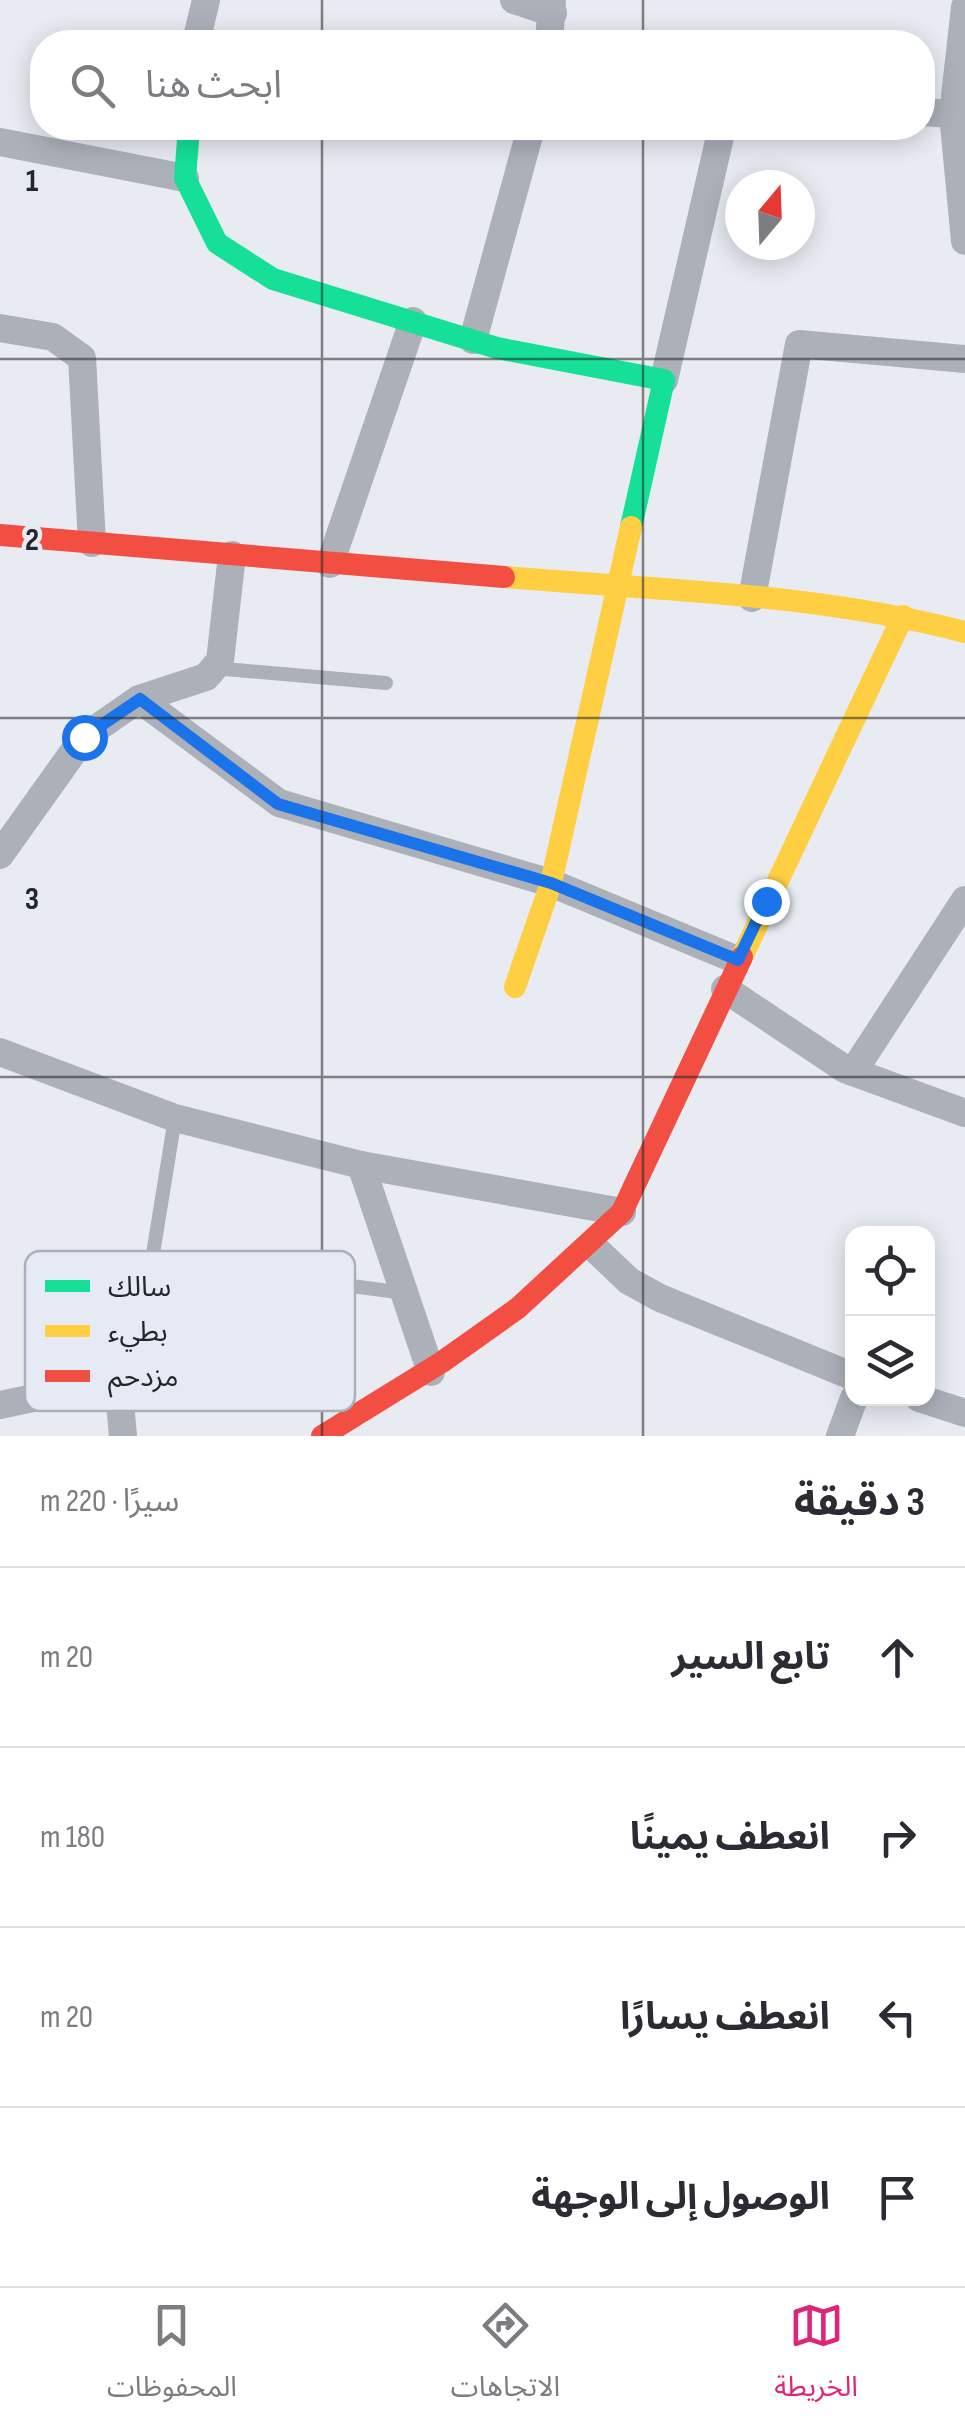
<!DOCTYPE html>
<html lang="ar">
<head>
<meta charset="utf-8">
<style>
  body { margin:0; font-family:"Sofia Sans Condensed","Noto Sans Arabic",sans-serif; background:#f7f7f7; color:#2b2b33; direction:rtl }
  .controls { position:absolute; right:30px; bottom:30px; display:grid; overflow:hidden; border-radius:20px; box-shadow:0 5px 25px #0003 }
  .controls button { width:90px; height:90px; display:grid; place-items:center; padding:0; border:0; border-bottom:2px solid #e1e1e2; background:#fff; color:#2b2b33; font:50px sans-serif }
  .compass { position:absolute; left:725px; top:170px; width:90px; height:90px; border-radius:50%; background:#fff; box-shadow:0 5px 25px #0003; rotate:19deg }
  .stop { position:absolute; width:30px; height:30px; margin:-22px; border:8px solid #1a73e8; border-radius:50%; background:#fff }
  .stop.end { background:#1a73e8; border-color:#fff; box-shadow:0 2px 10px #0008 }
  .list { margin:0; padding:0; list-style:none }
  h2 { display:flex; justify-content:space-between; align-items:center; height:130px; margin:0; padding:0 40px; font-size:42px }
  h2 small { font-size:32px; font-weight:400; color:#7c7c81 }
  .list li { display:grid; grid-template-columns:65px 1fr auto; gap:30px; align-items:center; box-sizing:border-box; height:180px; padding:0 40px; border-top:2px solid #e1e1e2 }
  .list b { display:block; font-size:38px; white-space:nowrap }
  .list em { font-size:32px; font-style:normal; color:#7c7c81 }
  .icon { flex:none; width:55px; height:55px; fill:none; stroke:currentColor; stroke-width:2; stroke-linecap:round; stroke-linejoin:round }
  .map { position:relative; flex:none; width:965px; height:1436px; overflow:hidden; direction:ltr }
  .search { position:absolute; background:#fff; box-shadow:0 5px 25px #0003; left:30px; right:30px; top:30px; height:110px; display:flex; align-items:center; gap:25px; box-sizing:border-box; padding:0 35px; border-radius:40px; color:#7c7c81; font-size:38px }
  .sheet { height:850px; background:#fff }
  nav { display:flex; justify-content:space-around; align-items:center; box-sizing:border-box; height:140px; border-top:2px solid #e1e1e2; background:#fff; font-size:28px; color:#7c7c81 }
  nav a { display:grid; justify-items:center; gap:5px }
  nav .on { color:#db2777 }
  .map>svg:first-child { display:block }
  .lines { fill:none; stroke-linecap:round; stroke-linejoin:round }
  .lane { stroke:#acb0b9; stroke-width:14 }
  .street { stroke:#acb0b9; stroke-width:28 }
  .fast { stroke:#16e098; stroke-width:22 }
  .slow { stroke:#ffcf43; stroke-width:22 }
  .jam { stroke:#f24e42; stroke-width:22 }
  .route { stroke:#1a73e8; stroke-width:12 }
  .grid { fill:none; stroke:#24262a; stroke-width:2.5; stroke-opacity:0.55 }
  .key { fill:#e5eaf5; stroke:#abafb8; stroke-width:2.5 }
  .key-label { font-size:28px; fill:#24262a }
  .grid-label { font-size:32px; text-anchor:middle; font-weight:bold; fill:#24262a; stroke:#e5eaf5; stroke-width:9; stroke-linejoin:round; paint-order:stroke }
</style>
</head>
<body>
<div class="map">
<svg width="965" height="1436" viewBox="0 0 965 1436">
  <rect width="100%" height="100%" fill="#e8ebf2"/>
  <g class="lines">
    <g class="lane">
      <path d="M214 668 386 683"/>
      <path d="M175 1118 152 1260 405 1293"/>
    </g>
    <g class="street">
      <path d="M514 0 553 13"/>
      <path d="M965 7 953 114 965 241"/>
      <path d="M196 42 206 0"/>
      <path d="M549 42 552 0"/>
      <path d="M922 112 953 114"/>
      <path d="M0 142 185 178"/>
      <path d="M0 328 53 337 82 358 92 543"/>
      <path d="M473 340 531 128"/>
      <path d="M664 380 722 128"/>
      <path d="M330 564 413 321"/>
      <path d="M752 598 799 344 965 359"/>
      <path d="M139 699 279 803 551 883 737 960"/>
      <path d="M0 855 84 737 139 699 206 677 220 661 232 555"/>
      <path d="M725 989 845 1069 965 1113"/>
      <path d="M0 1052 175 1118 361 1165 622 1212"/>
      <path d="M853 1072 965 900"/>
      <path d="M361 1165 431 1372"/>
      <path d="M592 1246 629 1281 660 1298 852 1376"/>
      <path d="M919 1398 965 1413"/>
      <path d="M0 1405 118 1380 123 1436"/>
      <path d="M840 1436 854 1398"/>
    </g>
    <path class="fast" d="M189 128 185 178 217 243 273 279 497 348 664 380 631 527"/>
    <g class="slow">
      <path d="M504 577C657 590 816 593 965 632"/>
      <path d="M742 957 903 616"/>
      <path d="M515 987 551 883 631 527"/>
    </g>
    <g class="jam">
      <path d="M0 535 504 577"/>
      <path d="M322 1436 442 1362 518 1308 622 1212 742 957"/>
    </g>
  </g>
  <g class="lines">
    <path class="route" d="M84 737 140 699 278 804 551 883 738 960 766 901"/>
  </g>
  <path class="grid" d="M322 0V42M643 0V42M322 128V1436M643 128V1436M0 359H965M0 718H965M0 1077H965"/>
  <rect x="25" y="1251" width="330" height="160" rx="15" class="key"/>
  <rect x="45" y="1280" width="45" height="12" fill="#16e098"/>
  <rect x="45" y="1325" width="45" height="12" fill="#ffcf43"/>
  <rect x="45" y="1370" width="45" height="12" fill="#f24e42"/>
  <g class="key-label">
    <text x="108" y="1296">سالك</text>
    <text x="108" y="1341">بطيء</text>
    <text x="108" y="1386">مزدحم</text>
  </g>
  <g class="grid-label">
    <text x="32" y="191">1</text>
    <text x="32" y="550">2</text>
    <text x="32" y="909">3</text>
  </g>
</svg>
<div class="controls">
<button><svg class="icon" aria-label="locate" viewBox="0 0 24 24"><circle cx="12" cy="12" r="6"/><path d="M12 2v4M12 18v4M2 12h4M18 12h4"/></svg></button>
<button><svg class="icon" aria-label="layers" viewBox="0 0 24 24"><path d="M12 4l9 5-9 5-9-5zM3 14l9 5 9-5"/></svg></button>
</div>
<svg class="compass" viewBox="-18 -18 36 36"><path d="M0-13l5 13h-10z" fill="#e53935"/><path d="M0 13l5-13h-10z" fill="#7c7c81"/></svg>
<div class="stop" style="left:84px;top:737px"></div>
<div class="stop end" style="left:766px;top:901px"></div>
<div class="search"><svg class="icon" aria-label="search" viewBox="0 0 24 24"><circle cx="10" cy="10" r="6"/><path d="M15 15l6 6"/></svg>ابحث هنا</div>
</div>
<section class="sheet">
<h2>3 دقيقة<small>سيرًا · 220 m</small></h2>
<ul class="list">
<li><svg class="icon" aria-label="ahead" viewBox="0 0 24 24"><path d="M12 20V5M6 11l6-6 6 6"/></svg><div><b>تابع السير</b></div><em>20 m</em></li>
<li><svg class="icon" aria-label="right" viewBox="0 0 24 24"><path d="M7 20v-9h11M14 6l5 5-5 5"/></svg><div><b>انعطف يمينًا</b></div><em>180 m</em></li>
<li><svg class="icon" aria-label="left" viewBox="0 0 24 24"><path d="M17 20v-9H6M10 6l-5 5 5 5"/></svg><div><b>انعطف يسارًا</b></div><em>20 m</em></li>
<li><svg class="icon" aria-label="arrive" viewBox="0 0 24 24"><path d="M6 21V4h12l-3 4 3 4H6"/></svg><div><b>الوصول إلى الوجهة</b></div></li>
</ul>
</section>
<nav>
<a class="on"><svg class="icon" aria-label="map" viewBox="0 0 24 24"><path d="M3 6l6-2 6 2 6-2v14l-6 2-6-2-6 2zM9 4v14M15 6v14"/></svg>الخريطة</a>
<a><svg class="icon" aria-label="directions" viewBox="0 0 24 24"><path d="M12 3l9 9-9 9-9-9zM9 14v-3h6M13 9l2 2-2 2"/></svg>الاتجاهات</a>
<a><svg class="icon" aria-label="saved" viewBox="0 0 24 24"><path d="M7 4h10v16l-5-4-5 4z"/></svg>المحفوظات</a>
</nav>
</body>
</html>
